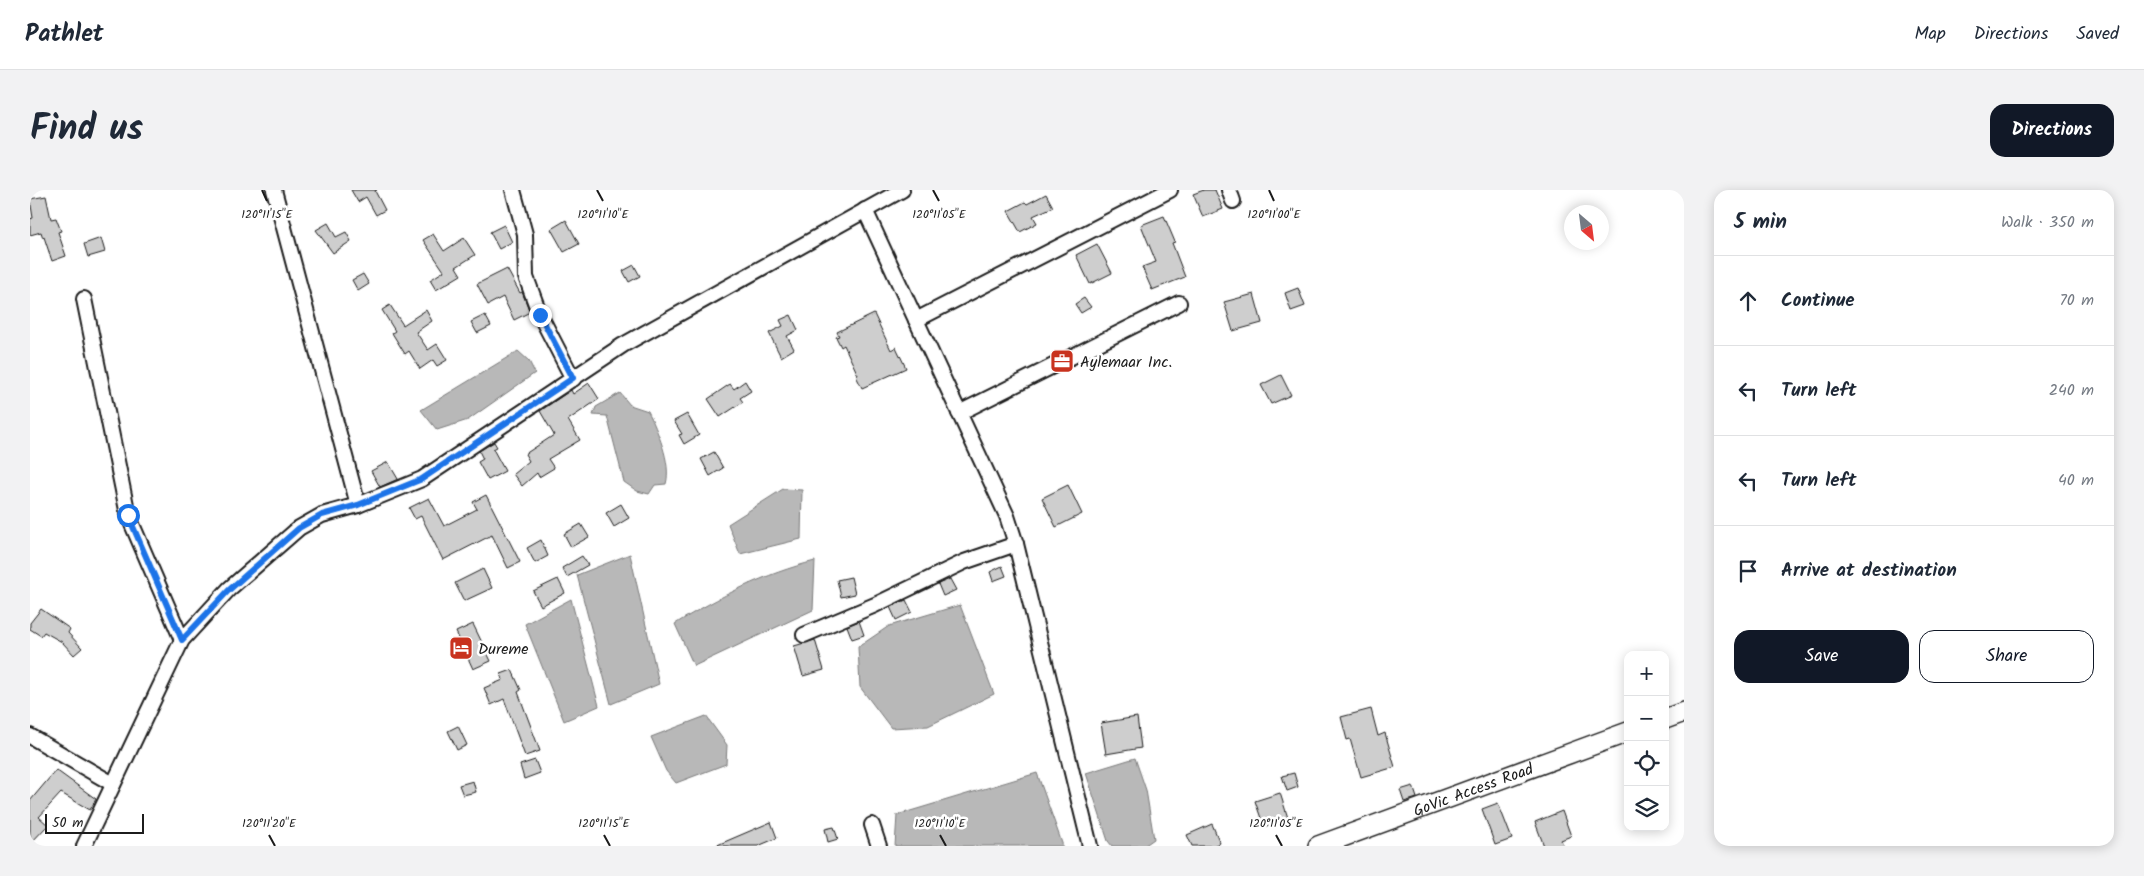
<!DOCTYPE html>
<html lang="en">
<head>
<meta charset="utf-8">
<style>
  body { margin:0; font-family:Kalam,sans-serif; background:#f2f2f3; color:#1f2937 }
  .controls { position:absolute; right:15px; bottom:15px; display:grid; overflow:hidden; border-radius:10px; box-shadow:0 2px 12px #0003 }
  .controls button { width:45px; height:45px; display:grid; place-items:center; padding:0; border:0; border-bottom:1px solid #e0e1e3; background:#fff; color:#1f2937; font:25px sans-serif }
  .compass { position:absolute; left:1534px; top:15px; width:45px; height:45px; border-radius:50%; background:#fff; box-shadow:0 2px 12px #0003; rotate:152deg }
  .scale { position:absolute; left:15px; bottom:12px; width:99px; box-sizing:border-box; padding-left:5px; border:2px solid #1c1c1c; border-top:0; font-size:14px; line-height:18px; white-space:nowrap; color:#1c1c1c; -webkit-text-stroke:4px #fff; paint-order:stroke }
  .stop { position:absolute; width:15px; height:15px; margin:-11px; border:4px solid #1a73e8; border-radius:50%; background:#fff }
  .stop.end { background:#1a73e8; border-color:#fff; box-shadow:0 1px 5px #0008 }
  .list { margin:0; padding:0; list-style:none }
  h2 { display:flex; justify-content:space-between; align-items:center; height:65px; margin:0; padding:0 20px; font-size:21px }
  h2 small { font-size:16px; font-weight:400; color:#747a83 }
  .list li { display:grid; grid-template-columns:32px 1fr auto; gap:15px; align-items:center; box-sizing:border-box; height:90px; padding:0 20px; border-top:1px solid #e0e1e3 }
  .list b { display:block; font-size:19px; white-space:nowrap }
  .list em { font-size:16px; font-style:normal; color:#747a83 }
  .actions { display:flex; gap:10px; padding:15px 20px }
  .actions a { flex:1; padding:11px 0; border:1px solid #111827; border-radius:15px; text-align:center; font-size:18px; color:#111827 }
  .actions .main { background:#111827; color:#fff }
  .icon { flex:none; width:28px; height:28px; fill:none; stroke:currentColor; stroke-width:2; stroke-linecap:round; stroke-linejoin:round }
  .map { position:relative; flex:none; width:1654px; height:656px; overflow:hidden; border-radius:15px }
  header { display:flex; align-items:center; gap:30px; box-sizing:border-box; height:70px; padding:0 25px; background:#fff; border-bottom:1px solid #e0e1e3 }
  header strong { font-size:24px }
  nav { display:flex; gap:28px; margin-inline-start:auto; font-size:18px }
  .intro { display:flex; align-items:center; justify-content:space-between; box-sizing:border-box; height:120px; padding:0 30px }
  h1 { margin:0; font-size:35px }
  .button { padding:12px 22px; border-radius:15px; background:#111827; color:#fff; font-size:18px; font-weight:700 }
  main { display:flex; gap:30px; padding:0 30px }
  aside { flex:1; background:#fff; border-radius:15px; box-shadow:0 2px 12px #0003 }
  .map>svg:first-child { display:block }
  .water { fill:#b8b8b8; stroke:#7a7a7a }
  .building { fill:#cecece; stroke:#1c1c1c }
  .lines { fill:none; stroke-linecap:round; stroke-linejoin:round }
  .street-casing { stroke:#1c1c1c; stroke-width:18 }
  .secondary-casing { stroke:#1c1c1c; stroke-width:22 }
  .street { stroke:#fff; stroke-width:14 }
  .secondary { stroke:#fff; stroke-width:19 }
  .route { stroke:#1a73e8; stroke-width:6 }
  .ticks { fill:none; stroke:#1c1c1c; stroke-width:2 }
  .labels { text-anchor:middle; stroke-width:5; stroke-linejoin:round; paint-order:stroke }
  .poi-label { font-size:16px; fill:#1c1c1c; stroke:#fff; text-anchor:start }
  .street-label { font-size:16px; fill:#1c1c1c; stroke:#fff }
  .ticks-label { font-size:12px; text-anchor:middle; fill:#1c1c1c; stroke:#fff; stroke-width:5; stroke-linejoin:round; paint-order:stroke }
</style>
</head>
<body>
<header>
<strong>Pathlet</strong>
<nav><a>Map</a><a>Directions</a><a>Saved</a></nav>
</header>
<div class="intro"><h1>Find us</h1><a class="button">Directions</a></div>
<main>
<div class="map">
<svg width="1654" height="656" viewBox="0 0 1654 656">
  <rect width="100%" height="100%" fill="#fff"/>
  <filter id="ink" filterUnits="userSpaceOnUse"><feTurbulence type="fractalNoise" baseFrequency=".02" numOctaves="2"/><feDisplacementMap in="SourceGraphic" scale="10" xChannelSelector="R" yChannelSelector="G"/><feConvolveMatrix kernelMatrix="1 2 1 2 8 2 1 2 1" color-interpolation-filters="sRGB"/></filter>
  <g filter="url(#ink)">
    <g class="water">
      <path d="M488 161 499 171 505 183 438 230 407 240 391 220Z"/>
      <path d="M590 203 600 215 618 221C627 240 642 273 636 294L625 295 619 304 607 301 594 292 577 226 563 225 566 217Z"/>
      <path d="M753 299 772 300 771 349 710 364 698 334Z"/>
      <path d="M600 364 629 494 581 514 547 385Z"/>
      <path d="M785 371 783 420 664 476 645 434C688 407 736 383 785 371Z"/>
      <path d="M541 409 569 516 534 531 495 434Z"/>
      <path d="M930 415 964 504 898 536 861 538 830 497 828 457 859 436Z"/>
      <path d="M676 526 697 555 696 574 646 593 636 581 621 547Z"/>
      <path d="M1105 568 1116 600 1124 649 1114 656H1082L1078 651 1056 583Z"/>
      <path d="M1007 583 1033 656H865L867 625Z"/>
    </g>
    <g class="building">
      <path d="M321 0H347L345 1 355 20 346 25 336 7 328 12Z"/>
      <path d="M1174 0H1185L1193 19 1173 27 1163 4Z"/>
      <path d="M1016 4 1023 17 1003 26 1007 33 990 42 978 21 995 12 997 14Z"/>
      <path d="M16 6 21 29 26 28 31 41 28 42 36 66 22 71 14 47 13 48 11 42 0 45V29L3 28 0 9Z"/>
      <path d="M1134 26 1145 52 1142 53 1155 87 1122 100 1112 77 1126 72 1111 35Z"/>
      <path d="M536 30 549 54 534 62 521 39Z"/>
      <path d="M298 33 306 47 316 42 321 51 303 63 286 40Z"/>
      <path d="M474 35 482 52 469 59 460 42Z"/>
      <path d="M403 44 414 61 434 48 445 65 426 77 431 85 406 100 400 90 414 81 393 50Z"/>
      <path d="M71 48 75 62 58 67 54 54Z"/>
      <path d="M1067 54 1082 83 1060 94 1046 65Z"/>
      <path d="M604 75 610 86 599 92 593 81Z"/>
      <path d="M477 79 490 103 492 102 500 122 484 130 473 107 458 115 447 94Z"/>
      <path d="M333 84 339 94 328 101 322 90Z"/>
      <path d="M1268 98 1275 116 1261 121 1255 103Z"/>
      <path d="M1224 104 1232 133 1203 141 1194 112Z"/>
      <path d="M1054 108 1061 117 1051 123 1045 114Z"/>
      <path d="M360 115 373 135 396 120 402 131 386 142 398 160 407 154 417 170 407 176 403 170 390 179 379 161 375 164 362 143 365 141 352 120Z"/>
      <path d="M844 124 861 160 866 157 876 178 832 198 826 186 828 185 814 155 811 157 806 147 809 146 807 142Z"/>
      <path d="M455 125 461 136 447 143 441 132Z"/>
      <path d="M761 125 768 140 757 146 764 159 751 167 739 143 753 136 750 130Z"/>
      <path d="M1251 185 1261 205 1241 214 1231 195Z"/>
      <path d="M715 191 721 201 710 208 713 212 690 227 678 209 700 194 704 199Z"/>
      <path d="M559 193 569 209 538 230 550 250 518 269 524 278 509 287 507 283 492 296 483 284 499 271 495 264 524 245 510 221 541 200 543 204Z"/>
      <path d="M657 224 669 245 654 254 649 245 652 244 644 231Z"/>
      <path d="M464 252 467 257 463 259 475 281 458 290 448 272 453 269 449 261Z"/>
      <path d="M684 262 693 278 680 286 671 269Z"/>
      <path d="M358 272 368 289 350 297 341 281Z"/>
      <path d="M1038 295 1052 324 1026 337 1012 308Z"/>
      <path d="M456 305 490 372 478 378 462 345 413 370 391 326 385 329 379 318 399 308 414 336 447 319 443 312Z"/>
      <path d="M591 314 599 328 584 337 576 323Z"/>
      <path d="M551 334 559 347 541 357 534 344Z"/>
      <path d="M511 350 518 366 505 373 497 358Z"/>
      <path d="M552 366 558 375 537 387 532 378Z"/>
      <path d="M972 376 976 386 963 391 960 382Z"/>
      <path d="M453 379 462 398 434 411 425 393Z"/>
      <path d="M821 387 825 404 811 407 807 390Z"/>
      <path d="M528 389 535 403 511 416 503 401Z"/>
      <path d="M920 389 926 400 913 406 908 394Z"/>
      <path d="M876 410 882 422 866 430 860 417Z"/>
      <path d="M11 419 40 439 38 443 52 458 44 465 32 452 14 442 11 446 0 439V433Z"/>
      <path d="M829 431 834 445 822 449 817 436Z"/>
      <path d="M443 434 461 471 443 479 426 442Z"/>
      <path d="M785 450 794 480 773 486 764 456Z"/>
      <path d="M482 480 491 500 488 502 510 561 495 566 474 509 461 515 454 498 473 490 471 484Z"/>
      <path d="M1341 519 1348 546 1355 543 1365 577 1331 587 1320 549 1317 550 1311 527Z"/>
      <path d="M1107 527 1111 558 1076 564 1071 533Z"/>
      <path d="M428 536 437 555 427 560 418 541Z"/>
      <path d="M505 570 510 583 494 589 490 575Z"/>
      <path d="M26 580 66 609 60 620 31 603 9 627 18 635 0 654V611Z"/>
      <path d="M1264 583 1268 597 1257 601 1252 586Z"/>
      <path d="M443 591 446 602 433 605 429 595Z"/>
      <path d="M1383 596 1387 608 1374 612 1370 600Z"/>
      <path d="M1250 603 1258 628 1234 637 1225 611Z"/>
      <path d="M1468 613 1482 649 1465 655 1452 619Z"/>
      <path d="M1532 621 1541 646 1531 650 1534 656H1514L1505 632Z"/>
      <path d="M741 632 747 648 728 656H685Z"/>
      <path d="M1182 634 1190 653 1183 656H1162L1157 645Z"/>
      <path d="M804 637 808 649 798 652 795 639Z"/>
    </g>
    <g class="lines">
      <g class="street-casing">
        <g id="street">
          <path d="M244 0 328 315"/>
          <path d="M483 0 495 44 496 87 510 125 543 189"/>
          <path d="M1199 0 1203 11"/>
          <path d="M835 20 977 326 986 354 1060 656"/>
          <path d="M54 109 98 325 152 450"/>
          <path d="M886 130 1140 0"/>
          <path d="M929 223 1149 113"/>
          <path d="M774 445 845 415 934 372 986 354"/>
          <path d="M0 546 83 594"/>
          <path d="M842 635 849 656"/>
          <path d="M54 656 152 450 199 399 269 338 292 325 328 315 392 289 593 155 872 0"/>
        </g>
      </g>
      <g class="secondary-casing">
        <g id="secondary">
          <path d="M1635 529 1654 522"/>
          <path id="s1" d="M1288 656 1598 542"/>
        </g>
      </g>
      <use href="#street" class="street"/>
      <use href="#secondary" class="secondary"/>
    </g>
  </g>
  <g class="lines" filter="url(#ink)">
    <path class="route" d="M98 325 152 450 199 400 269 338 292 325 328 315 392 289 543 188 510 125"/>
  </g>
  <path class="ticks" d="M232 0 237 11M567 0 573 11M903 0 909 11M1239 0 1244 11M239 645 245 656M574 645 580 656M910 645 916 656M1246 645 1252 656"/>
  <defs>
    <g id="office-square" transform="scale(1.25)"><rect x="-9" y="-9" width="18" height="18" rx="4" fill="#c8321e" stroke="#fff"/><path d="M-6-3h4V-5.5h4V-3h4V5H-6ZM-1-4.5V-3h2v-1.5ZM-6 0V1H6V0Z" fill="#fff"/></g>
    <g id="hotel-square" transform="scale(1.25)"><rect x="-9" y="-9" width="18" height="18" rx="4" fill="#c8321e" stroke="#fff"/><path d="M-6-4.5h1.5V1H6V5H4.5V3h-9V5H-6ZM-4 0a1.8 1.8 0 1 1 3.6 0ZM.5 0V-2.5h3Q6-2.5 6 0Z" fill="#fff"/></g>
  </defs>
  <g fill-rule="evenodd">
    <use href="#office-square" x="1032" y="171"/>
    <use href="#hotel-square" x="431" y="458"/>
  </g>
  <g class="labels">
    <g class="poi-label">
      <text x="1050" y="177">Aylemaar Inc.</text>
      <text x="448" y="464">Dureme</text>
    </g>
    <g class="street-label">
      <text dy="6" stroke="none"><textPath href="#s1" startOffset="165">GoVic Access Road</textPath></text>
    </g>
  </g>
  <g class="ticks-label">
    <text x="237" y="28">120°11'15"E</text>
    <text x="573" y="28">120°11'10"E</text>
    <text x="909" y="28">120°11'05"E</text>
    <text x="1244" y="28">120°11'00"E</text>
    <text x="239" y="637">120°11'20"E</text>
    <text x="574" y="637">120°11'15"E</text>
    <text x="910" y="637">120°11'10"E</text>
    <text x="1246" y="637">120°11'05"E</text>
  </g>
</svg>
<div class="controls">
<button>+</button>
<button>−</button>
<button><svg class="icon" aria-label="locate" viewBox="0 0 24 24"><circle cx="12" cy="12" r="6"/><path d="M12 2v4M12 18v4M2 12h4M18 12h4"/></svg></button>
<button><svg class="icon" aria-label="layers" viewBox="0 0 24 24"><path d="M12 4l9 5-9 5-9-5zM3 14l9 5 9-5"/></svg></button>
</div>
<svg class="compass" viewBox="-18 -18 36 36"><path d="M0-13l5 13h-10z" fill="#e53935"/><path d="M0 13l5-13h-10z" fill="#747a83"/></svg>
<div class="scale">50 m</div>
<div class="stop" style="left:98px;top:325px"></div>
<div class="stop end" style="left:510px;top:125px"></div>
</div>
<aside>
<h2>5 min<small>Walk · 350 m</small></h2>
<ul class="list">
<li><svg class="icon" aria-label="ahead" viewBox="0 0 24 24"><path d="M12 20V5M6 11l6-6 6 6"/></svg><div><b>Continue</b></div><em>70 m</em></li>
<li><svg class="icon" aria-label="left" viewBox="0 0 24 24"><path d="M17 20v-9H6M10 6l-5 5 5 5"/></svg><div><b>Turn left</b></div><em>240 m</em></li>
<li><svg class="icon" aria-label="left" viewBox="0 0 24 24"><path d="M17 20v-9H6M10 6l-5 5 5 5"/></svg><div><b>Turn left</b></div><em>40 m</em></li>
<li><svg class="icon" aria-label="arrive" viewBox="0 0 24 24"><path d="M6 21V4h12l-3 4 3 4H6"/></svg><div><b>Arrive at destination</b></div></li>
</ul>
<div class="actions"><a class="main">Save</a><a>Share</a></div>
</aside>
</main>
</body>
</html>
